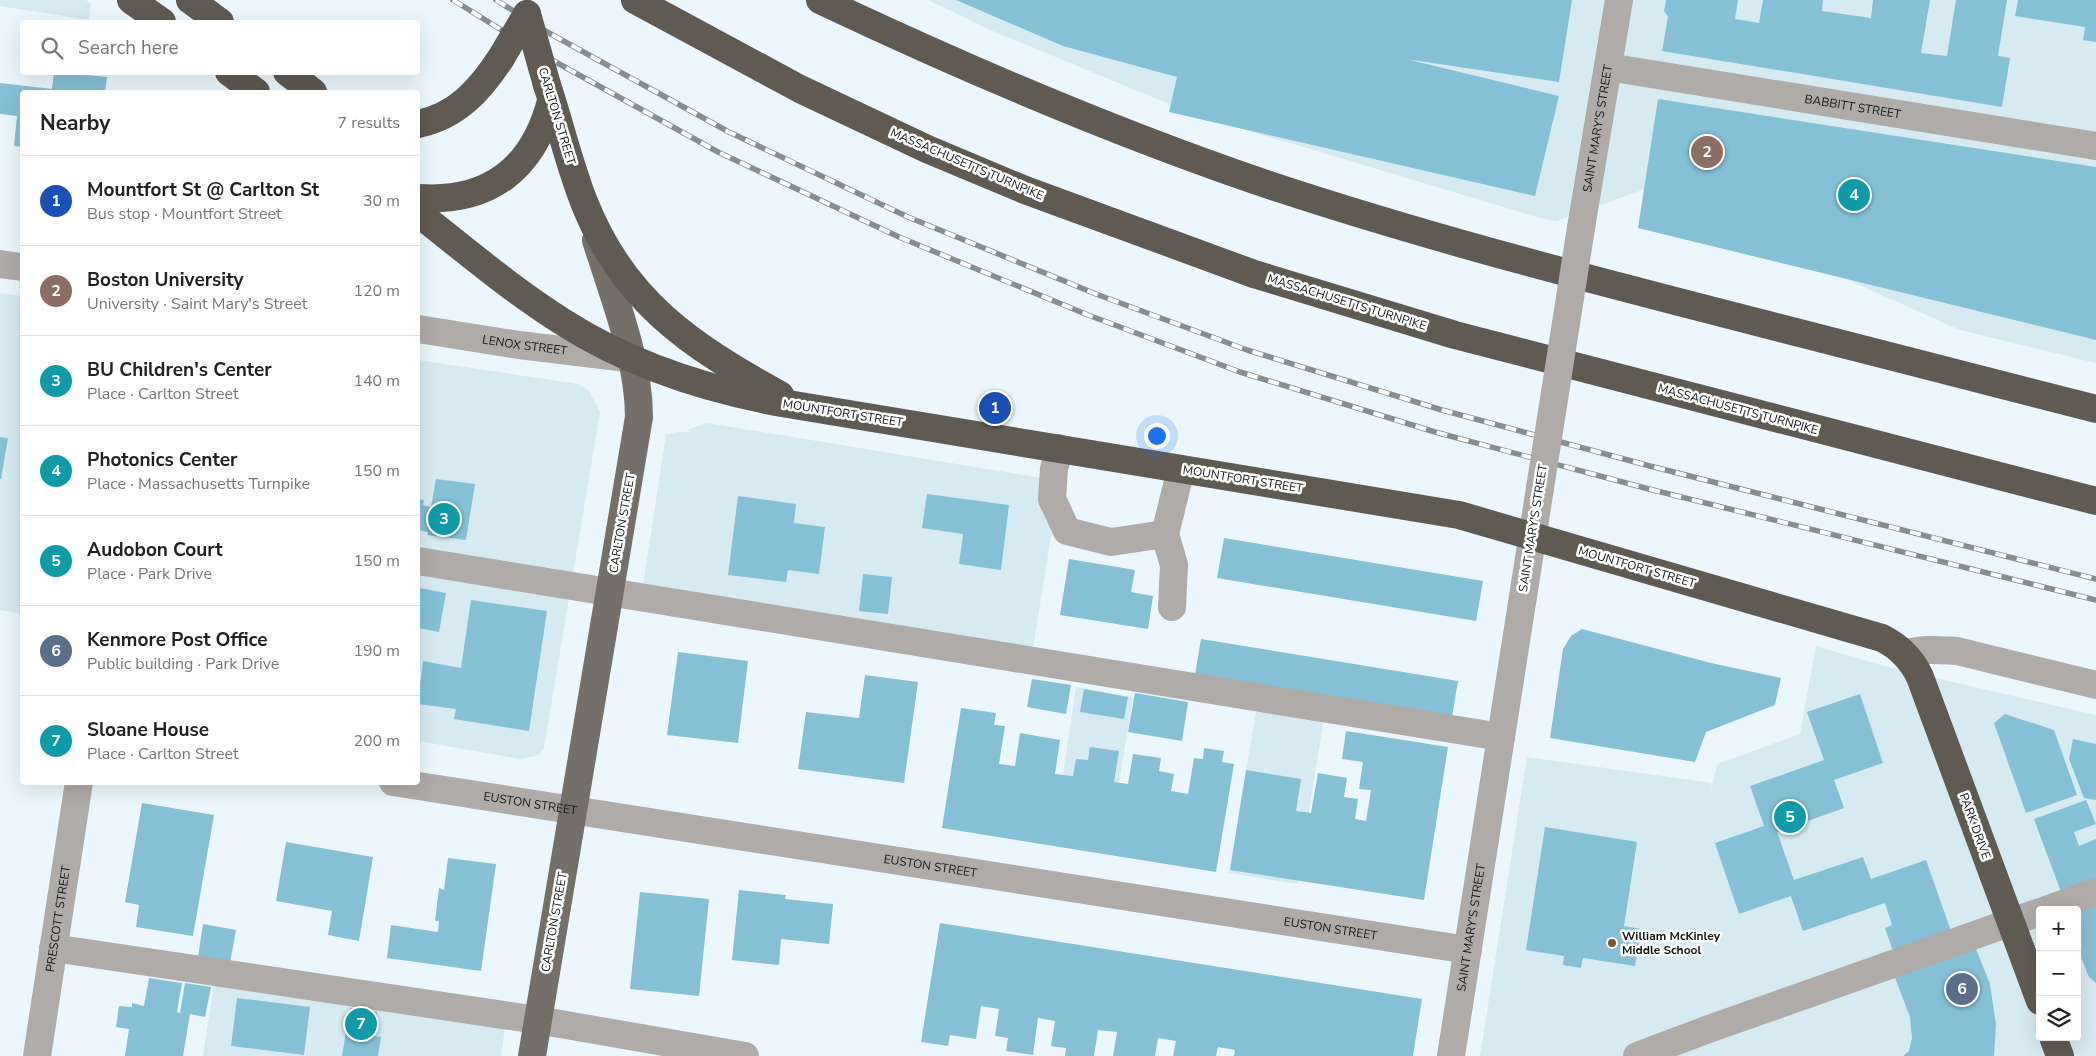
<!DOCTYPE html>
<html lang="en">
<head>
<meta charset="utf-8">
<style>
  body { margin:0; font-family:"Nunito Sans",sans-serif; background:#f2f2f2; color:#222 }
  .controls { position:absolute; right:15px; bottom:15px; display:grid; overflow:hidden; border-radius:5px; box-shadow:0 5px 20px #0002 }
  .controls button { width:45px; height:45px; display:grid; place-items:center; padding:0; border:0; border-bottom:1px solid #e0e0e0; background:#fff; color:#222; font:25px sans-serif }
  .you { position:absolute; left:1156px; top:435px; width:18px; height:18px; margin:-12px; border:4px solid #fff; border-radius:50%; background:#1a73e8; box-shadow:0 0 0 8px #1a73e833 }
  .badge { display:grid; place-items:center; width:32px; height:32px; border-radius:50%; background:#7c3aed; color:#fff; font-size:16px; font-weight:700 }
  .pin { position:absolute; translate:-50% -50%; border:2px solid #fff; box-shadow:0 1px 5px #0006 }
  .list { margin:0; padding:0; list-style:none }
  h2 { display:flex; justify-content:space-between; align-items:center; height:65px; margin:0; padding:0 20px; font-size:21px }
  h2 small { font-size:16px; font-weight:400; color:#767676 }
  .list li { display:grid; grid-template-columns:32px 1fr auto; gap:15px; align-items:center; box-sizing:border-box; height:90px; padding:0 20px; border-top:1px solid #e0e0e0 }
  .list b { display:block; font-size:19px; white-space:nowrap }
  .list p { margin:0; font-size:16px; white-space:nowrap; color:#767676 }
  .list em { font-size:16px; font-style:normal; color:#767676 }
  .icon { flex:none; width:28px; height:28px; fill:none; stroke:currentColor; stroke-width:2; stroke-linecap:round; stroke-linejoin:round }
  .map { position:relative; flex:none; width:2096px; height:1056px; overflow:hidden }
  .search { position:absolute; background:#fff; box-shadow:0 5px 20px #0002; left:20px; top:20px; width:400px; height:55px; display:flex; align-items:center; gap:12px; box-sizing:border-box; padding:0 18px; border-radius:5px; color:#767676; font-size:19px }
  .panel { position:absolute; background:#fff; box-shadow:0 5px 20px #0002; left:20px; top:90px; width:400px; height:695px; border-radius:5px }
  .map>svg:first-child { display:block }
  .built { fill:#d6eaf2; fill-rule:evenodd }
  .building { fill:#85c0d7 }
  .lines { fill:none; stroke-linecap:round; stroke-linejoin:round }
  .minor { stroke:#aeaba8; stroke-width:28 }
  .major { stroke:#746f68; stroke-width:28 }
  .highway { stroke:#5f5a52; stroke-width:28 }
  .rail-casing { stroke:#858e91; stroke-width:5.5 }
  .rail { stroke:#fff; stroke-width:4; stroke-dasharray:11; stroke-linecap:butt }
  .minor-bridge { stroke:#aeaba8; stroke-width:28 }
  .highway-bridge { stroke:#5f5a52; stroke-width:28 }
  .poi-dot { fill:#76582c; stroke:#fff; stroke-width:2 }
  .labels { text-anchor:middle; stroke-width:5; stroke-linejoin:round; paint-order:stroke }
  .street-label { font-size:12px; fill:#101415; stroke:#fff }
  .poi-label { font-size:12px; font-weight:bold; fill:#101415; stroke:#fff; text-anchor:start }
</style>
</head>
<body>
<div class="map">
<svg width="2096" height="1056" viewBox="0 0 2096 1056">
  <rect width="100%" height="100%" fill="#ebf7fc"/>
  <g class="built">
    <path d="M0 0H86L91 4 89 20 0 6Z"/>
    <path d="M928 0H2096V363L1960 330 1645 189 1556 221 1540 218 1193 114 988 29Z"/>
    <path d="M0 293 22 296V614L0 610Z"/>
    <path d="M418 360 578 384 589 391 600 412 544 748 539 755 531 757 520 759 418 741Z"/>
    <path d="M707 423 1060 481 1032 654 643 585 666 435 677 432H692L687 430Z"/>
    <path d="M1816 646 1884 666 2096 715V1056H1480L1527 757 1712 783 1709 800 1717 764 1800 734ZM2040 910H2077V1037H2040Z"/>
    <path d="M1076 687 1133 697 1108 852 1053 843Z"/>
    <path d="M1259 694 1326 705 1297 884 1229 873Z"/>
    <path d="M216 970 507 1013 501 1056H203Z"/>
  </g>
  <g class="building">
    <path d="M956 0H1572L1559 82 1406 59 1559 96 1535 196 1169 112 1177 77 1063 46Z"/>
    <path d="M1666 0H1738L1735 19 1759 23 1763 0H1823L1822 11 1871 18 1873 0H1930L1921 53 1947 56 1956 0H2007L1998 56 2010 58 2002 107 1662 51 1668 17 1664 11Z"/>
    <path d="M2018 0H2096V42L2083 40 2085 27 2015 16Z"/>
    <path d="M54 72 107 77 105 92H22V147L14 146 17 116 0 114V83L52 89Z"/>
    <path d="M1658 99 2096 167V340L1638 228Z"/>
    <path d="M0 437 8 438 1 479H0Z"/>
    <path d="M436 479 475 484 466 540 427 535 428 532 418 530V499L424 500 423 505 431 507Z"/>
    <path d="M927 494 1009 505 1001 570 959 564 963 534 922 528Z"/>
    <path d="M738 496 796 504 794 523 825 527 819 574 788 570 786 582 728 575Z"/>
    <path d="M1224 538 1483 581 1476 621 1217 578Z"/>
    <path d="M1069 559 1135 570 1131 592 1153 596 1148 629 1060 615Z"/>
    <path d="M863 574 892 577 888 614 859 611Z"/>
    <path d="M420 588 446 593 439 632 418 628V601Z"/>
    <path d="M471 600 547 611 529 731 454 719 456 709 418 704 423 661 461 668Z"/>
    <path d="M1582 629 1711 663 1781 678 1775 705 1706 732 1695 762 1550 738 1563 649 1571 636Z"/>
    <path d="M1201 639 1458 681 1452 717 1195 675Z"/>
    <path d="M678 652 748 661 738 743 667 735Z"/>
    <path d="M865 675 918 682 904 783 798 769 806 712 859 718Z"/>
    <path d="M1032 679 1071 685 1066 714 1027 707Z"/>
    <path d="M1084 689 1128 697 1124 719 1080 712Z"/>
    <path d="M1135 693 1188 702 1182 741 1128 732Z"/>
    <path d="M1860 694 1883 763 1834 780 1844 808 1777 832 1794 880 1863 857 1871 879 1926 860 1952 934 1894 954 1885 928 1892 925 1885 903 1803 931 1791 896 1739 914 1715 843 1764 826 1750 786 1824 760 1807 712Z"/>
    <path d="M961 708 996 713 994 725 1005 726 999 764 1015 766 1020 733 1060 740 1055 774 1073 776 1076 759 1088 760 1090 747 1119 751 1114 782 1128 784 1133 754 1161 758 1159 771 1174 774 1171 791 1188 794 1194 758 1203 759 1204 748 1224 751 1222 762 1234 764 1216 872 942 828Z"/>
    <path d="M2005 714 2054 730 2077 795 2026 813 1994 723Z"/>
    <path d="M1346 731 1448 747 1424 900 1230 870 1246 770 1301 779 1296 811 1311 813 1318 773 1347 778 1344 797 1358 799 1355 819 1366 821 1371 790 1359 789 1363 762 1342 759Z"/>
    <path d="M2073 739 2096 744V800L2084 798 2069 759Z"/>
    <path d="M2086 800 2096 824 2074 832 2079 846 2096 839V879L2061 892 2034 819Z"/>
    <path d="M142 803 214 815 193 936 136 927 139 905 125 902Z"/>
    <path d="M1545 827 1637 842 1624 926 1641 929 1635 966 1583 958 1581 968 1563 965 1564 956 1526 950Z"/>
    <path d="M286 842 373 857 359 941 328 935 332 911 276 901Z"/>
    <path d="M448 858 496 864 481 971 387 958 391 925 438 932 439 921H435L439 888 444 890Z"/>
    <path d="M739 890 786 895 785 899 833 904 829 944 781 939 779 965 732 960Z"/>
    <path d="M640 892 709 899 699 996 630 989Z"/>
    <path d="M2096 903V983L2089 977 2077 947V910Z"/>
    <path d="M940 923 1422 999 1413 1056H1234L1235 1050 1218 1047 1216 1056H1173L1176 1041 1158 1038 1155 1056H1113L1117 1032 1098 1030 1094 1056H1065L1066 1048 1051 1046 1055 1021 1038 1018 1033 1055 1006 1051 1008 1038 995 1036 999 1009 981 1006 976 1039 950 1035 948 1046 921 1042Z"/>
    <path d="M203 924 236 930 230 963 198 957Z"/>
    <path d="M1974 944 1990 984 1996 1025 1994 1056H1903L1909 1051 1912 1038 1910 1017 1894 975Z"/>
    <path d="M149 978 182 983 177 1012 180 1013 185 983 211 987 205 1017 190 1014 183 1056H125L129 1029 116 1027 119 1006 132 1007V1003L144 1006Z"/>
    <path d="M237 998 310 1007 304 1055 231 1046Z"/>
    <path d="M350 1008 377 1012 374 1036 381 1037 378 1056H342Z"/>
  </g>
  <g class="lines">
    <g class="minor">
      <path id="s1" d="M1608 67 2096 146"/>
      <path id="s2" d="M1581 228 1619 0"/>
      <path d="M0 264 22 267"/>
      <path id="s3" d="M418 329 519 345 627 358"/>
      <path d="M1059 448 1054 469 1052 499 1067 531 1111 542 1165 534"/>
      <path d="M418 561 1501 737"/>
      <path d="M1172 607 1174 565 1165 534 1181 469"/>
      <path d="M1904 654C1923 648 1938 650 1957 651L2096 685"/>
      <path id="s4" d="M393 782 1468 950"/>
      <path d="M2046 910 2096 892"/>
      <path d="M53 948 537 1020 745 1056"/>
      <path id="s5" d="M37 1056 79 782"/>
      <path id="s6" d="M1451 1056 1540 488"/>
      <path d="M1637 1056 1706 1030 2040 912"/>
    </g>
    <path class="major" d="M532 1056 639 417C639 359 613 295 596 240"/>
    <g class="highway">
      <path d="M131 0 162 22"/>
      <path d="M190 0 220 22"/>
      <path d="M635 0 800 89 927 149 1025 190 1254 274 1455 335 2096 501"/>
      <path d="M820 0C966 69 1115 133 1269 185 1414 233 1562 272 1710 310 1839 343 1967 376 2096 409"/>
      <path d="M229 72 256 92"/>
      <path d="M287 72 313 92"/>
      <path d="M547 85C560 124 569 164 584 202 623 301 691 346 780 395"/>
      <path d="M418 124C457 116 480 90 501 58"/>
      <path d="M418 198C489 203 533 169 551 101"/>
      <path d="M418 213C465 250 512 290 563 322 630 365 705 389 782 403L1459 515 1882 638C1898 646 1912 660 1920 677L2040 1001"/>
      <path d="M2053 1037 2060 1056"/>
    </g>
    <g class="rail-casing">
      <g id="rail">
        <path d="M453 0 534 50 718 152 899 237 1088 315 1240 372 1435 432 1645 488 2096 600"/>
        <path d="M496 0 549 33 729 132 908 217 1096 294 1247 350 1442 410 1650 466 2096 579"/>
      </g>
    </g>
    <use href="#rail" class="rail"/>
    <path class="minor-bridge" d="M1540 488 1581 228"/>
    <g class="highway-bridge">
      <path d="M527 14 547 85"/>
      <path d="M501 58 527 14"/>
    </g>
  </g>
  <circle class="poi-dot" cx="1612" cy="943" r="5"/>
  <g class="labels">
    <g class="street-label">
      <text dy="4" stroke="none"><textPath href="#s1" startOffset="248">BABBITT STREET</textPath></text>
      <text transform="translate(557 116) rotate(73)" y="4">CARLTON STREET</text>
      <text dy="4" stroke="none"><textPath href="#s2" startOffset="101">SAINT MARY'S STREET</textPath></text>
      <text transform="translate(967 164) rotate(23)" y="4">MASSACHUSETTS TURNPIKE</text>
      <text transform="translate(1347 302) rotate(17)" y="4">MASSACHUSETTS TURNPIKE</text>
      <text dy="4" stroke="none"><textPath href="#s3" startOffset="108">LENOX STREET</textPath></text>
      <text transform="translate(1738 409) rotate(15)" y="4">MASSACHUSETTS TURNPIKE</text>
      <text transform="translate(843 413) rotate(9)" y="4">MOUNTFORT STREET</text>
      <text transform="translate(1243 479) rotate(9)" y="4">MOUNTFORT STREET</text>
      <text transform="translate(622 523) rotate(-80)" y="4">CARLTON STREET</text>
      <text transform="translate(1533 528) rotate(-81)" y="4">SAINT MARY'S STREET</text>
      <text transform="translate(1637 567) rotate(16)" y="4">MOUNTFORT STREET</text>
      <text dy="4" stroke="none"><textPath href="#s4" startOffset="139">EUSTON STREET</textPath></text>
      <text transform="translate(1975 826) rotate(70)" y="4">PARK DRIVE</text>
      <text dy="4" stroke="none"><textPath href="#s4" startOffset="544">EUSTON STREET</textPath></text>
      <text dy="4" stroke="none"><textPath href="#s5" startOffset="139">PRESCOTT STREET</textPath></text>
      <text transform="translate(554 922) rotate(-80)" y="4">CARLTON STREET</text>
      <text dy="4" stroke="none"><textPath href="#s4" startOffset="949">EUSTON STREET</textPath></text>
      <text dy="4" stroke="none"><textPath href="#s6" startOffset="130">SAINT MARY'S STREET</textPath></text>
    </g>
    <g class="poi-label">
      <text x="1622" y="940">William McKinley<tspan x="1622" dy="14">Middle School</tspan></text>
    </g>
  </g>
</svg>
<div class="controls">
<button>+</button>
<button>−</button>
<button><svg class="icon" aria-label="layers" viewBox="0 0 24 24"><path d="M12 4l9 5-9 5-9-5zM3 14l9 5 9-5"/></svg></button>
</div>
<div class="you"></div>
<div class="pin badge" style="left:995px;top:408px;background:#1a4fb4">1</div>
<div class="pin badge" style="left:1707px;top:152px;background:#8d6e63">2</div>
<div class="pin badge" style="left:444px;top:519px;background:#0f9aa8">3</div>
<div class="pin badge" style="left:1854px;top:195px;background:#0f9aa8">4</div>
<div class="pin badge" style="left:1790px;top:817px;background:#0f9aa8">5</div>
<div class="pin badge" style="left:1962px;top:989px;background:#5c6f8a">6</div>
<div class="pin badge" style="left:361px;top:1024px;background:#0f9aa8">7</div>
<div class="search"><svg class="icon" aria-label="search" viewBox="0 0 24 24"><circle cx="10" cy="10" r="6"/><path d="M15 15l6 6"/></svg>Search here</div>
<section class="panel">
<h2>Nearby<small>7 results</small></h2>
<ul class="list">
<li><span class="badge" style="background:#1a4fb4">1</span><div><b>Mountfort St @ Carlton St</b><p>Bus stop · Mountfort Street</p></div><em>30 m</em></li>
<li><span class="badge" style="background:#8d6e63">2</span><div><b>Boston University</b><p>University · Saint Mary's Street</p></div><em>120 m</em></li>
<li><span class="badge" style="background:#0f9aa8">3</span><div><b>BU Children's Center</b><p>Place · Carlton Street</p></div><em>140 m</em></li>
<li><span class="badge" style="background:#0f9aa8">4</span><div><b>Photonics Center</b><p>Place · Massachusetts Turnpike</p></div><em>150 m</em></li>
<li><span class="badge" style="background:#0f9aa8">5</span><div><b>Audobon Court</b><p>Place · Park Drive</p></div><em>150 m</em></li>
<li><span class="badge" style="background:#5c6f8a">6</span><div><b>Kenmore Post Office</b><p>Public building · Park Drive</p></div><em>190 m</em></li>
<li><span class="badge" style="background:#0f9aa8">7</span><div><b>Sloane House</b><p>Place · Carlton Street</p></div><em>200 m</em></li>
</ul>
</section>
</div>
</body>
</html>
